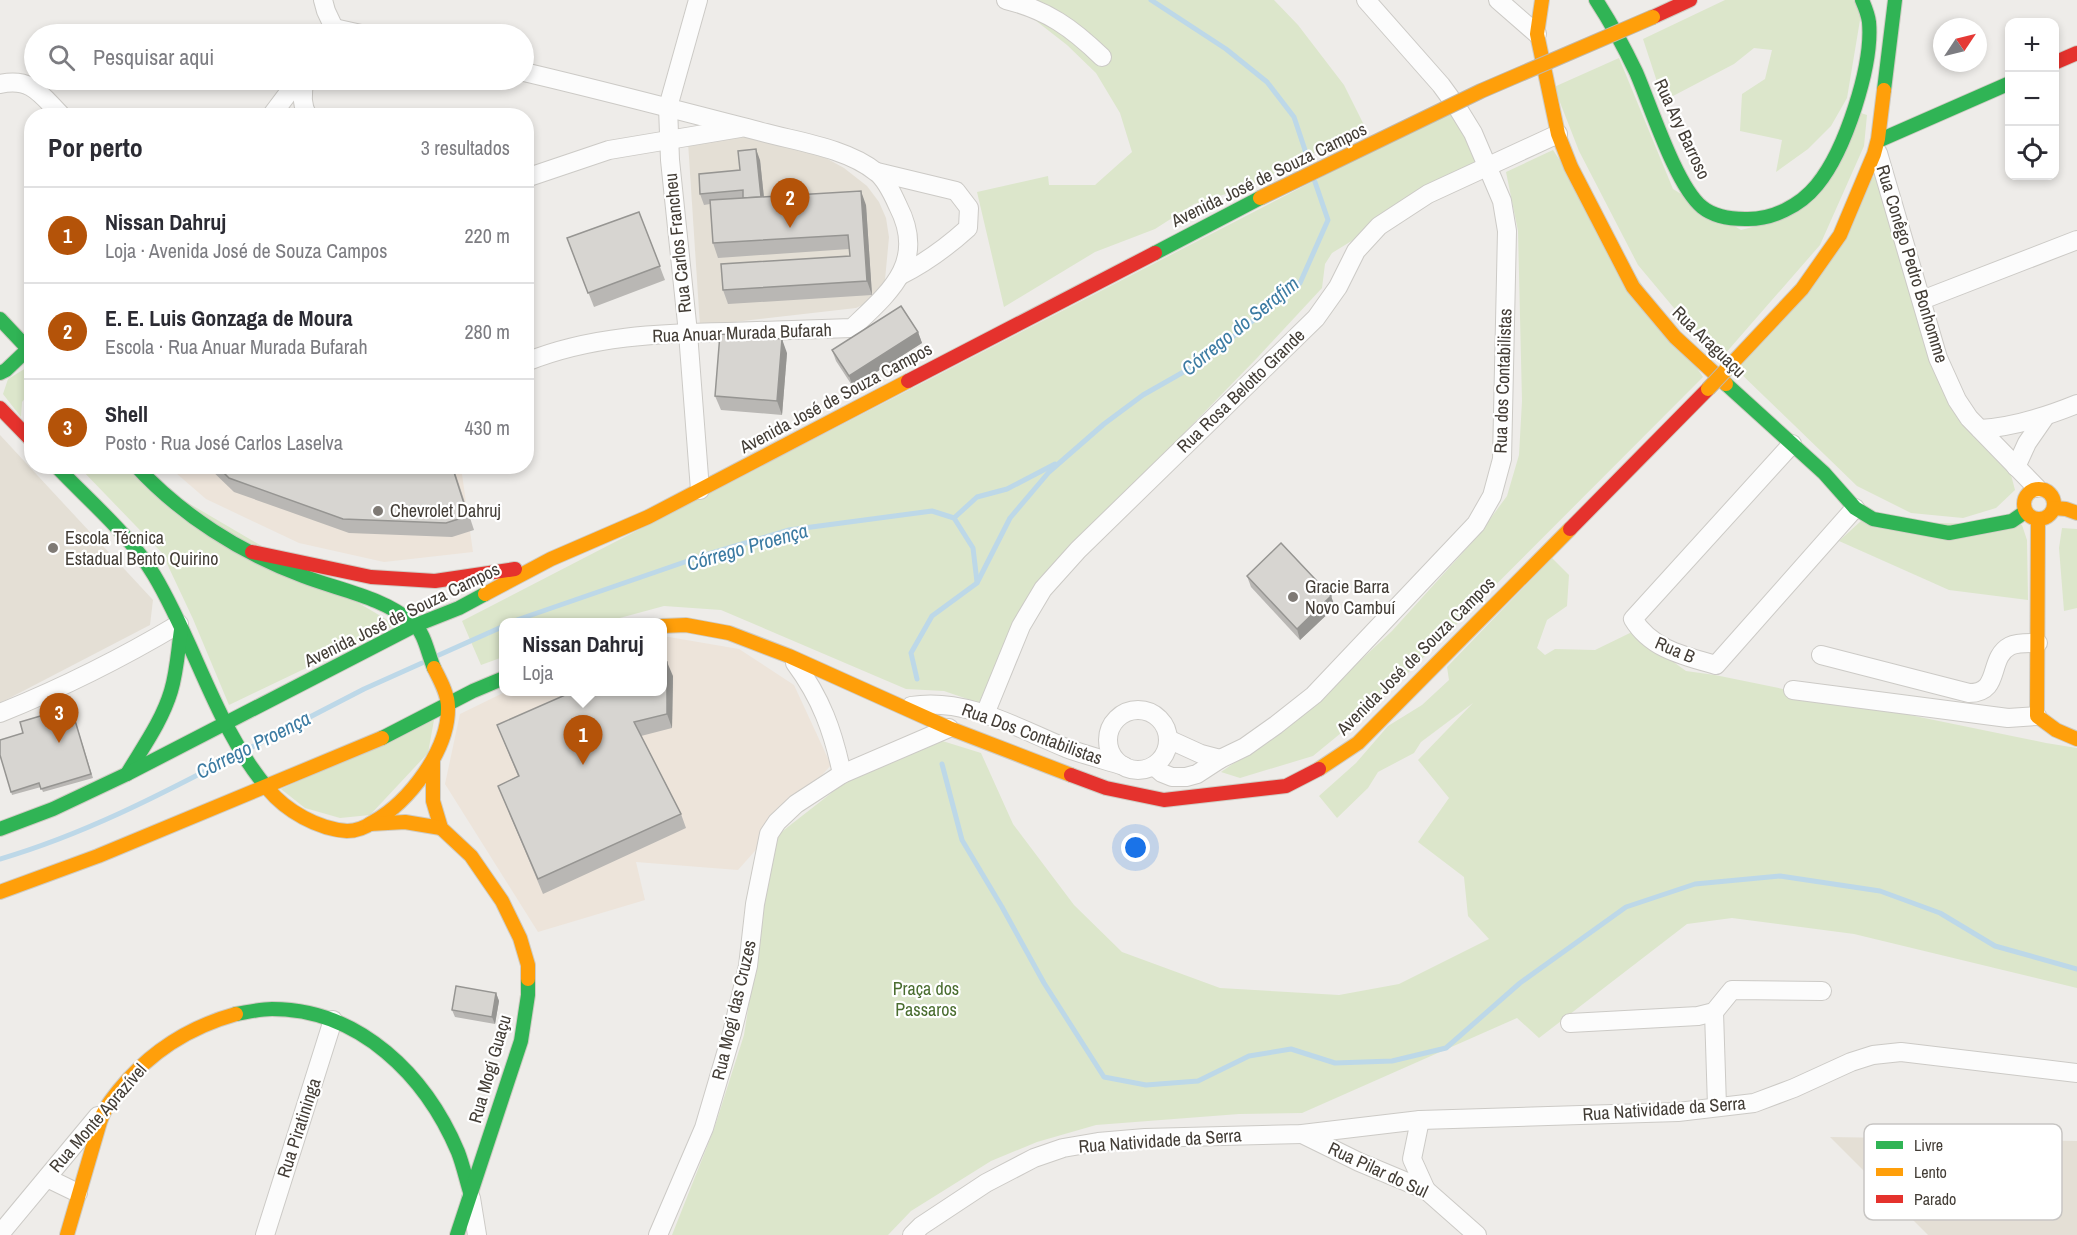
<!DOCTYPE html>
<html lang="pt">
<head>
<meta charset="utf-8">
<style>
  body { margin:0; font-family:"Archivo Narrow",sans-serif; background:#f2f2f3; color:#2b2b33 }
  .controls { position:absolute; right:18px; top:18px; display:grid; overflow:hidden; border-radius:12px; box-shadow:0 3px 9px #0003 }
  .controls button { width:54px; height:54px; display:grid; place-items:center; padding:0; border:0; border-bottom:2px solid #e1e1e2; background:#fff; color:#2b2b33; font:30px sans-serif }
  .compass { position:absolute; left:1933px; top:18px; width:54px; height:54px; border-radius:50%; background:#fff; box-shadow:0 3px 9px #0003; rotate:55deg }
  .you { position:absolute; left:1136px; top:848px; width:21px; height:21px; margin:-15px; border:4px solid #fff; border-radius:50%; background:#1a73e8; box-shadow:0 0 0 9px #1a73e833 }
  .badge { display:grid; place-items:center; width:39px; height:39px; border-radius:50%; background:#b45309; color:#fff; font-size:20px; font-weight:700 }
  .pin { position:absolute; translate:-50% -50px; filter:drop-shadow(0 2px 3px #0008) }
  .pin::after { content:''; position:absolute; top:32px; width:21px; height:18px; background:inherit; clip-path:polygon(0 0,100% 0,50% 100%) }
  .popup { position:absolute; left:499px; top:618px; width:168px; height:78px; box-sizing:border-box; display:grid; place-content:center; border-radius:12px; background:#fff; filter:drop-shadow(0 2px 4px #0005); font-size:20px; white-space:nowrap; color:#7c7c81 }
  .popup b { font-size:22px; color:#2b2b33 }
  .popup::after { content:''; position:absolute; left:50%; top:100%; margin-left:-12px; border:12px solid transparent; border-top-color:#fff }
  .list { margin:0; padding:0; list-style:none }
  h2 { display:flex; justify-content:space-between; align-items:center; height:78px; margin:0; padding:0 24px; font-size:26px }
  h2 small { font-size:20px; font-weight:400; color:#7c7c81 }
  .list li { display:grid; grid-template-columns:39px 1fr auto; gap:18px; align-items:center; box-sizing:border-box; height:96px; padding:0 24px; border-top:2px solid #e1e1e2 }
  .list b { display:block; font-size:22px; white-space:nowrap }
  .list p { margin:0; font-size:20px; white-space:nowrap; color:#7c7c81 }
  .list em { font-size:20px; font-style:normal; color:#7c7c81 }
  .icon { flex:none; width:33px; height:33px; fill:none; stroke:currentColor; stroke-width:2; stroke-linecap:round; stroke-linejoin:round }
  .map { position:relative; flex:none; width:2077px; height:1235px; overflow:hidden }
  .search { position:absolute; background:#fff; box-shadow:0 3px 9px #0003; left:24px; top:24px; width:510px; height:66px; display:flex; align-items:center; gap:15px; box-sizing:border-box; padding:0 21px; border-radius:33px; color:#7c7c81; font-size:22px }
  .panel { position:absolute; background:#fff; box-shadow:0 3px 9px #0003; left:24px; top:108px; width:510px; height:366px; border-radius:24px }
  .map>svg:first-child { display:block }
  .commercial { fill:#ede4da }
  .education { fill:#e4dfd5 }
  .green { fill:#dce6cb }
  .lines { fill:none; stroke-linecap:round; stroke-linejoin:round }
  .stream { stroke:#bdd8e8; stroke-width:5 }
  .street-casing { stroke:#cccac6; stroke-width:20 }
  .fast-casing { stroke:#cfcbc3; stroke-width:16 }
  .slow-casing { stroke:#cfcbc3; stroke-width:16 }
  .jam-casing { stroke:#cfcbc3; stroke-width:16 }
  .street { stroke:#fcfcfc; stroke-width:18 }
  .fast { stroke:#30b455; stroke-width:14 }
  .slow { stroke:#ff9f0a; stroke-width:14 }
  .jam { stroke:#e5322d; stroke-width:14 }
  .slow-bridge-casing { stroke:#c3b8a7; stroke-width:16; stroke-linecap:butt }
  .slow-bridge { stroke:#ff9f0a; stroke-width:14 }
  .wall { fill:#b9b7b4 }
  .shaded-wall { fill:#969592 }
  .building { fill:#d7d5d1; stroke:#969592; stroke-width:1.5 }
  .poi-dot { fill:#7f7a75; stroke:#fff; stroke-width:2 }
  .labels { text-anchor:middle; stroke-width:4.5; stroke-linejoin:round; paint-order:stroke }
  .street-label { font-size:18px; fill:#433d36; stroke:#fff }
  .poi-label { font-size:18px; fill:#433d36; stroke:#fff; text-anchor:start }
  .park-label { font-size:18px; fill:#4a6d30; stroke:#fff }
  .water-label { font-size:20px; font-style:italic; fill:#3c7ba2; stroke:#fff }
  .key { fill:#fff; stroke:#c7c5c3; stroke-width:1.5 }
  .key-label { font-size:16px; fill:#433d36 }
</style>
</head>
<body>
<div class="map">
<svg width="2077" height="1235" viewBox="0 0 2077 1235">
  <rect width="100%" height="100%" fill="#eeece9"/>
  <g class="commercial">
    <path d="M169 467H461L473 552 384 562 299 543 206 499Z"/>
    <path d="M663 636 739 649 794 685 831 765 738 870 636 862 645 900 538 932 445 784 460 714 505 692H662Z"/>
  </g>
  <g class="education">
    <path d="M747 136 815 152 844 168 867 186 879 202 886 218 889 237 885 280 877 298 856 308 700 326 688 142Z"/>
    <path d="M0 435 153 600 150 625 0 703Z"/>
    <path d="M1830 1137 2077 1141V1235H1928Z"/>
  </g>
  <g class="green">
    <path d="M1026 0H1274L1298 25 1344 85 1365 127 1248 187 1194 204 1155 229 1095 252 1004 307 977 192 1048 176 1049 185H1095L1132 152 1120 113 1096 73 1067 45 1035 20Z"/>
    <path d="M1725 0H1854L1861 14 1847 98 1831 126 1808 149 1776 172 1782 140 1740 131 1742 94 1765 79 1772 50 1754 48 1734 64 1673 96 1661 94 1643 39Z"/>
    <path d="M1619 58 1673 189 1741 230 1784 219 1858 112 1867 115 1864 146 1820 245 1724 355 1679 314 1638 265 1579 151 1554 87Z"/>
    <path d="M1457 107 1487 166 1428 194 1332 253 1325 264 1322 288 1257 358 1153 465 1010 631 979 703 944 691 906 689 721 610 664 606 605 622H504L503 657 481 665 462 621Z"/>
    <path d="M1553 150 1703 377 1380 701 1313 756 1240 778 1221 772 1295 721 1392 631 1476 538 1507 496 1519 455 1522 401 1518 231 1506 172Z"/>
    <path d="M1879 169 1939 377 2010 471 2015 490 1996 508 1963 518 1911 513 1857 486 1736 369Z"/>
    <path d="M31 365V391L22 402 21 417 3 394 8 379Z"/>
    <path d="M79 467H127L396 625 229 705 193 619 162 553Z"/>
    <path d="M1861 521 2022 525 2027 540 2028 600 1949 590 1839 541Z"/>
    <path d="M2062 528 2077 529V608L2064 611 2059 548Z"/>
    <path d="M1552 558 1569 575 1567 606 1547 620 1537 648 1545 655 1555 649 1595 650 1632 632 1686 671 1715 675 2046 743 2077 748V988L1854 934 1732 918 1687 924 1539 1038 1517 1018 1302 1113 1239 1114 1096 1125 1037 1142 991 1161 911 1211 888 1235H672L714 1129 744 1035 775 837 848 780 936 739 981 753 1013 824 1074 905 1122 952 1220 988 1339 995 1399 984 1489 939 1468 916 1464 877 1418 842 1449 798 1418 760 1473 703 1421 742 1414 753 1378 772 1368 788 1337 818 1319 796 1356 763 1388 726 1422 705 1449 680 1447 667Z"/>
    <path d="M434 720 428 753 370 815 340 818 305 808 281 789Z"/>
  </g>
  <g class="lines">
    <g class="stream">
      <path d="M1151 0 1226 49 1267 82 1294 117 1309 162"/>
      <path d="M954 518 977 497 1007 489 1055 464"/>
      <path d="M511 622 705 555 789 530 932 511 954 518 973 548 977 582"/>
      <path d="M439 655 504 626"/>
      <path d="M917 679 911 653 932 616 977 583 1010 518 1049 472 1104 424 1143 395 1187 370 1230 339 1300 283 1328 220 1315 182"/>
      <path d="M248 749 364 689 422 663"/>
      <path d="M942 764 962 840 1002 907 1044 983 1104 1077 1146 1085 1198 1081 1249 1056 1291 1049 1335 1063 1392 1061 1446 1048 1520 983 1626 907 1695 884 1780 876 1880 891 1940 913 1995 946 2077 969"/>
      <path d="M0 859C82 835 158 796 234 756"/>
    </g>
    <g class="street-casing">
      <g id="street">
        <path d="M323 0 326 11 334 28 329 34"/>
        <path d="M698 0 668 107 670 160 688 333 700 490"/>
        <path d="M1006 0C1047 10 1072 28 1102 57"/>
        <path d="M1498 0 1537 34"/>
        <path d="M334 28 361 34"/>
        <path d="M524 72C605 91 685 112 766 133 800 142 848 149 876 172 886 179 893 195 898 206 927 262 890 292 852 328 810 329 769 331 728 332 661 333 590 336 526 362"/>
        <path d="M305 80C302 92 301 105 308 116"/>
        <path d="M0 84C32 77 41 95 62 116"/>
        <path d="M271 116 298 80"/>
        <path d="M1878 153 1938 358 1957 400 1969 418 2037 488"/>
        <path d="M877 172 956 191 969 208 968 228C947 247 927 262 901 275"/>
        <path d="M526 178 609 150 740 128"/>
        <path d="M1922 300 2077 240"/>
        <path d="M1980 429C2014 427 2045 417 2077 404"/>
        <path d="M1792 444 1633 619C1651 649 1684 656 1716 665L1855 508"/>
        <path d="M2016 467 2027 443 2045 417"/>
        <path d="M1821 655 1969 693C2002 693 1987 658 2010 646 2018 642 2030 643 2038 643"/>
        <path d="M795 663C821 698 833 731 842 774"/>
        <path d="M1793 690 2008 718 2037 716"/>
        <path d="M911 706C966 697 1017 728 1066 748 1085 755 1105 760 1124 766"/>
        <circle cx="1138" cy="740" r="30"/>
        <path d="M0 713C62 688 122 658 179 624"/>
        <path d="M985 714 1021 626 1043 589 1078 550 1316 318 1338 287 1356 251 1379 226 1428 194 1558 134"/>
        <path d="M1168 739 1201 754 1220 759"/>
        <path d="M1154 766 1162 773 1172 777H1186L1197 774 1220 759 1245 747 1276 725 1314 695 1476 524 1492 496 1502 459 1507 231 1502 201 1473 133 1457 107 1441 85 1366 0"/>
        <path d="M1714 1012 1717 1106"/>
        <path d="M1570 1023 1698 1016 1714 1012 1732 990 1822 991"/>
        <path d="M1420 1120 1412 1159 1426 1190"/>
        <path d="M1302 1134 1359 1162 1426 1190 1477 1235"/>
        <path d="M47 1178 78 1193"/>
        <path d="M471 1198 477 1235"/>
        <path d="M0 1234 98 1116"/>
        <path d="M265 1235 333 1020"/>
        <path d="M658 1235 704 1128 732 1033 748 966 755 904 769 834 777 822 796 804 842 774 949 728"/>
        <path d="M912 1235 921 1226 986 1183 1034 1158 1063 1148 1098 1142 1145 1138 1302 1134 1420 1120 1678 1112 1754 1103 1794 1088 1851 1062 1873 1055 1901 1052 2077 1073"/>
      </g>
    </g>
    <g class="fast-casing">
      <g id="fast">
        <path d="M1596 0C1611 23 1624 47 1636 72 1650 104 1676 186 1702 207 1713 216 1731 219 1745 219 1772 220 1800 206 1817 185 1845 151 1873 66 1869 22 1868 14 1865 7 1862 0"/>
        <path d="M1884 90 1895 0"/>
        <path d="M1880 140 2010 83"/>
        <path d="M1155 253 1260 198"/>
        <path d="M0 319 32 353"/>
        <path d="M0 373 6 370 28 349"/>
        <path d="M1726 384 1824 473 1855 508 1873 519 1949 533 2012 521 2025 512"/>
        <path d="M56 466C89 501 129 534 154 575 196 645 215 726 268 789"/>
        <path d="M136 466C181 515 241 553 303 576 339 590 383 597 413 623 425 633 428 655 434 668"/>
        <path d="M382 738 473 691 504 678"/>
        <path d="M127 774C143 747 162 721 171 691 177 671 178 650 181 630"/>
        <path d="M0 829 53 809 127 774 416 625 459 608 485 594"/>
        <path d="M236 1014C248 1012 260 1009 272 1009 360 1009 426 1076 458 1152 463 1165 466 1179 470 1192"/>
        <path d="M457 1235 521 1041 528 995V979"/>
      </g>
    </g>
    <g class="slow-casing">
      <g id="slow">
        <path d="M1542 0 1537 34 1558 134 1571 167 1633 287 1675 337 1726 384"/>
        <path d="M1724 372 1802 289 1840 235 1874 154 1878 139 1884 90"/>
        <circle cx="2039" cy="504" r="15"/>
        <path d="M2054 508 2066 509 2077 513"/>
        <path d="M2038 519 2037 716 2056 730 2077 739"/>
        <path d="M485 594 551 559 648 517 908 381"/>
        <path d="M662 626 686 625 729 633 789 656 949 728 1071 775"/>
        <path d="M433 761V801L441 828 471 856 502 901 520 938 528 965V979"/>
        <path d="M1319 769 1358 743 1570 529"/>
        <path d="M268 789C286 811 318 829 347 831 356 831 366 827 373 822 409 802 449 750 448 707 448 694 440 680 434 668"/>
        <path d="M370 824 405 822 441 828"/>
        <path d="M0 892 98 856 382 738"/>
        <path d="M67 1235 100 1122C104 1109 111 1100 119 1090 150 1052 189 1027 236 1014"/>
      </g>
    </g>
    <g class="jam-casing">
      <g id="jam">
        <path d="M1653 17 1690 0"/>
        <path d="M2054 63 2077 53"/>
        <path d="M908 381 1155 253"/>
        <path d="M0 408 32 441"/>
        <path d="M1570 529 1708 389"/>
        <path d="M252 552 371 577 435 581 515 569"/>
        <path d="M1071 775 1106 788 1164 800 1286 786 1319 769"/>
      </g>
    </g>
    <use href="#street" class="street"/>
    <use href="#fast" class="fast"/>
    <use href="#slow" class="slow"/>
    <use href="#jam" class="jam"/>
    <g class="slow-bridge-casing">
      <g id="slow-bridge">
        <path d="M1260 198 1481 91 1653 17"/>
        <path d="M1708 389 1724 372"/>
      </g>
    </g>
    <use href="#slow-bridge" class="slow-bridge"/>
  </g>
  <g class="wall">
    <path d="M760 160 764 197 866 205 872 295 728 304 723 290 850 256 849 249 718 258 713 243 710 204 704 205 700 194 740 170Z"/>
    <path d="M639 212 665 280 594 307 567 238Z"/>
    <path d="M918 332 922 343 853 387 836 361 832 350Z"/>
    <path d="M787 353 782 415 721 410 715 396Z"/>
    <path d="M207 466H453L474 530 452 537 349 533 234 492Z"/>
    <path d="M1247 576 1331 596 1335 607 1300 640 1251 587Z"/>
    <path d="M673 676 672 728 641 736 681 814 686 828 543 894 498 786 518 776 497 725Z"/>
    <path d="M71 707 93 778 43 792 41 787 12 795 0 755 23 733Z"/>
    <path d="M496 993 499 1001 495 1024 455 1017 452 1010Z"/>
  </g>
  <g class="shaded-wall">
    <path d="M756 149 760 160 765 208 761 198Z"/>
    <path d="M861 191 866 205 872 295 867 281Z"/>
    <path d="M918 332 922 343 853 387 849 376Z"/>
    <path d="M782 339 787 353 782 415 777 401Z"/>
    <path d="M1331 596 1335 607 1300 640 1297 629Z"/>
    <path d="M667 662 673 676 672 728 667 714Z"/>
    <path d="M496 993 499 1001 495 1024 492 1017Z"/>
  </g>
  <g class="building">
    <path d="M756 149 761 197 743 198V190L700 194 699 174 740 170 738 151Z"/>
    <path d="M861 191 867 281 723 290 721 264 850 256 848 235 713 243 710 200Z"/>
    <path d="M639 212 660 266 588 293 567 238Z"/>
    <path d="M901 306 918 332 849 376 832 350Z"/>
    <path d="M720 334 782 339 777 401 715 396Z"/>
    <path d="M217 466H452L468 516 446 523 343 519 229 478Z"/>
    <path d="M1281 543 1331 596 1297 629 1247 576Z"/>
    <path d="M663 662H667V714L634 722 681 814 538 879 498 786 519 776 497 725 572 692H663Z"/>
    <path d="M71 707 91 774 41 789 39 783 11 792 0 755V740L23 733 20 722Z"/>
    <path d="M456 986 496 993 492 1017 452 1010Z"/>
  </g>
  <g class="poi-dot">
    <circle cx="378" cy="511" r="6"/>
    <circle cx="53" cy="548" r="6"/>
    <circle cx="1293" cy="597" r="6"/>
  </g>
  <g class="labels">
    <g class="street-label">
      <text transform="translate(1682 129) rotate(65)" y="6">Rua Ary Barroso</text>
      <text transform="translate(1269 175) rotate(-26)" y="6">Avenida José de Souza Campos</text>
      <text transform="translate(678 243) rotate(-96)" y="6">Rua Carlos Francheu</text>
      <text transform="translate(1912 264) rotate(73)" y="6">Rua Conêgo Pedro Bonhomme</text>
      <text transform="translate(742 333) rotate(-2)" y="6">Rua Anuar Murada Bufarah</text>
      <text transform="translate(1709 342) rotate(44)" y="6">Rua Araguaçu</text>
      <text transform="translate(1503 381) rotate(-88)" y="6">Rua dos Contabilistas</text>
      <text transform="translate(1241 391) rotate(-44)" y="6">Rua Rosa Belotto Grande</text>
      <text transform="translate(836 398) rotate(-28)" y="6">Avenida José de Souza Campos</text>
      <text transform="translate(402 615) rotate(-26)" y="6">Avenida José de Souza Campos</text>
      <text transform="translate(1675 650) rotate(23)" y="6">Rua B</text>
      <text transform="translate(1416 656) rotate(-45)" y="6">Avenida José de Souza Campos</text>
      <text transform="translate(1032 734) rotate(20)" y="6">Rua Dos Contabilistas</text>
      <text transform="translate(734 1010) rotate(-77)" y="6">Rua Mogi das Cruzes</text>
      <text transform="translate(490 1069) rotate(-74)" y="6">Rua Mogi Guaçu</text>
      <text transform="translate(1664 1109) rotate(-4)" y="6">Rua Natividade da Serra</text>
      <text transform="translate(98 1118) rotate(-49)" y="6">Rua Monte Aprazível</text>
      <text transform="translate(299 1128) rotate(-72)" y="6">Rua Piratininga</text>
      <text transform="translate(1160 1141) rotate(-4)" y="6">Rua Natividade da Serra</text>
      <text transform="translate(1378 1170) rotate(25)" y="6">Rua Pilar do Sul</text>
    </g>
    <g class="poi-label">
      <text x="390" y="517">Chevrolet Dahruj</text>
      <text x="65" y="544">Escola Técnica<tspan x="65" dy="21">Estadual Bento Quirino</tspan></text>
      <text x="1305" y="593">Gracie Barra<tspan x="1305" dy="21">Novo Cambuí</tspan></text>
    </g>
    <g class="park-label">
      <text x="926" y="995">Praça dos<tspan x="926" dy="21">Passaros</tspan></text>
    </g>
    <g class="water-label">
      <text transform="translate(1240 326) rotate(-39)" y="7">Córrego do Serafim</text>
      <text transform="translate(747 547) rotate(-16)" y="7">Córrego Proença</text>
      <text transform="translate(253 745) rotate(-27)" y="7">Córrego Proença</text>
    </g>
  </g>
  <rect x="1864" y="1124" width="198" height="96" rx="9" class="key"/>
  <rect x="1876" y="1141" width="27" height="8" fill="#30b455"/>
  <rect x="1876" y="1168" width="27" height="8" fill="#ff9f0a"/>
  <rect x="1876" y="1195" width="27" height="8" fill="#e5322d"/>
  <g class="key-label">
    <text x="1914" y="1151">Livre</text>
    <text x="1914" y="1178">Lento</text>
    <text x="1914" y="1205">Parado</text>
  </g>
</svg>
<div class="controls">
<button>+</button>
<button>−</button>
<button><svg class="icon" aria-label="locate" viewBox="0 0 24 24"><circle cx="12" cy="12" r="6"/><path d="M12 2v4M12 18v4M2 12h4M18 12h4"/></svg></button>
</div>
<svg class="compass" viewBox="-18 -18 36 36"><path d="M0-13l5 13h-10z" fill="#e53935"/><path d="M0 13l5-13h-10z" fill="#7c7c81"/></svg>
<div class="you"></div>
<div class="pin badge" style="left:583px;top:765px">1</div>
<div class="popup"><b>Nissan Dahruj</b>Loja</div>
<div class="pin badge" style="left:790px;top:228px">2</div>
<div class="pin badge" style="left:59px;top:743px">3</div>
<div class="search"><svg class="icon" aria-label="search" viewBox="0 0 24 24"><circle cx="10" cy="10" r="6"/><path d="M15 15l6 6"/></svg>Pesquisar aqui</div>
<section class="panel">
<h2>Por perto<small>3 resultados</small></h2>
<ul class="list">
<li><span class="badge">1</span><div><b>Nissan Dahruj</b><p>Loja · Avenida José de Souza Campos</p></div><em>220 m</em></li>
<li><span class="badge">2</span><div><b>E. E. Luis Gonzaga de Moura</b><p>Escola · Rua Anuar Murada Bufarah</p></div><em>280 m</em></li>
<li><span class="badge">3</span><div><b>Shell</b><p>Posto · Rua José Carlos Laselva</p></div><em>430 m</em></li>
</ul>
</section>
</div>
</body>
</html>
